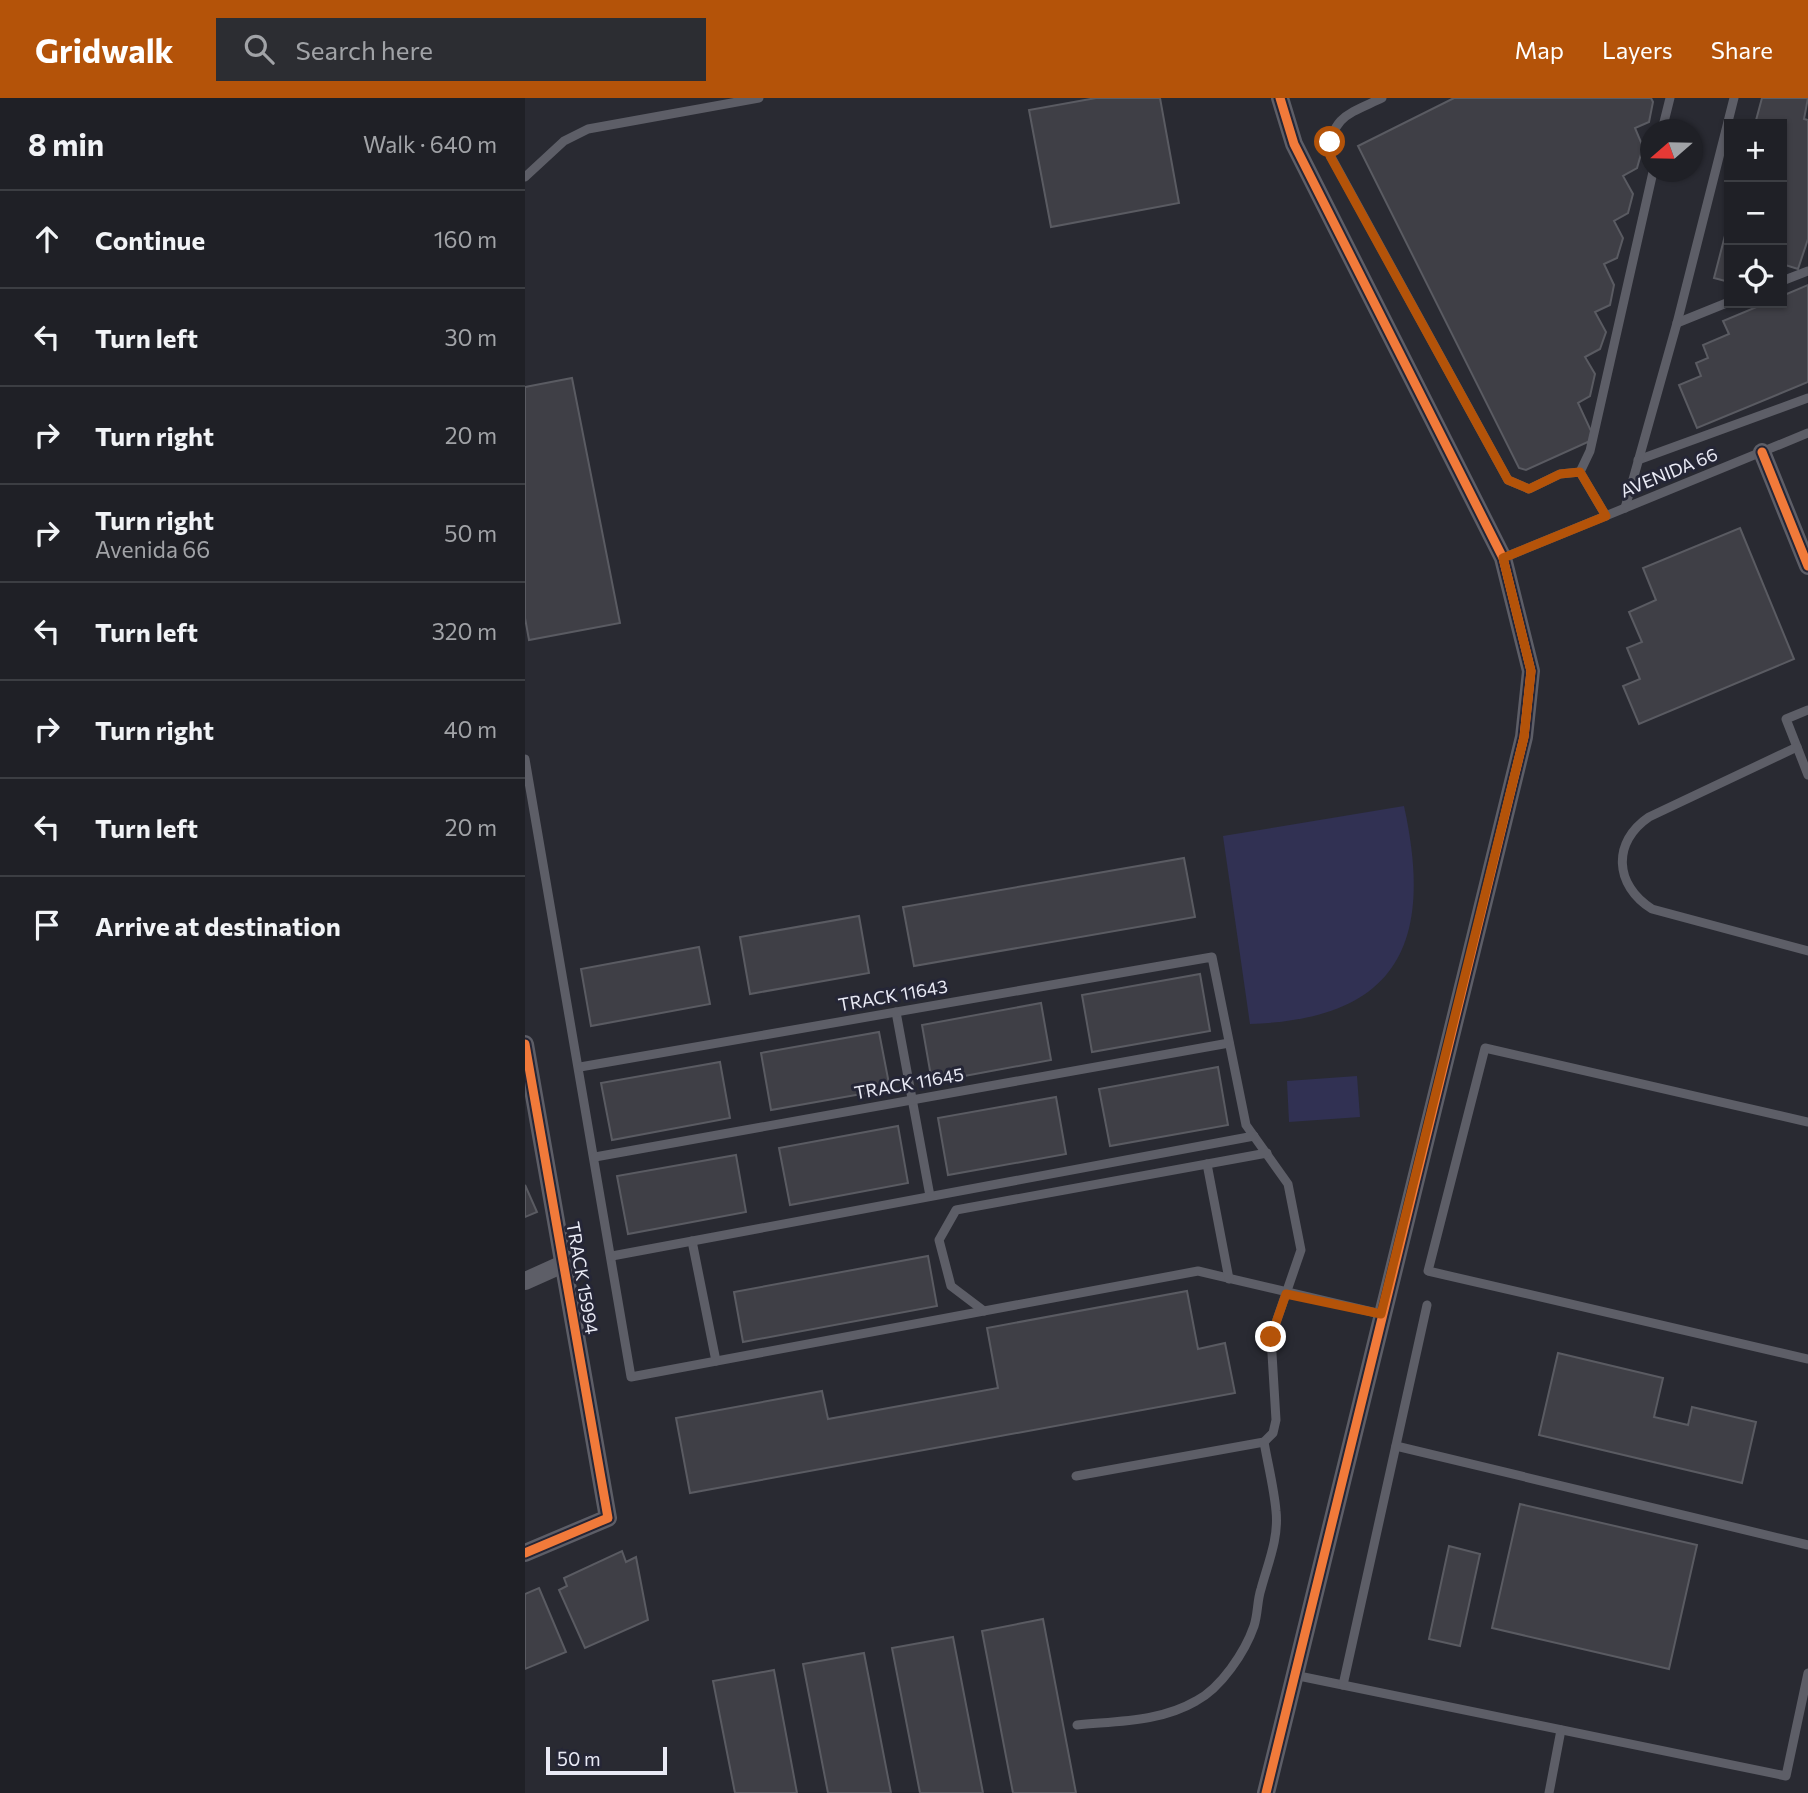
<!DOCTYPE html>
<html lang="en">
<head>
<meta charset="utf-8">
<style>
  body { margin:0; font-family:Commissioner,sans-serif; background:#2c2d32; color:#f1f3f6 }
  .controls { position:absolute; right:21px; top:21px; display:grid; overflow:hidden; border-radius:0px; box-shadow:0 2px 5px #0004 }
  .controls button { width:63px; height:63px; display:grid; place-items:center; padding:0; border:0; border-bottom:2px solid #3c3e43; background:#1f2026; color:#f1f3f6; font:35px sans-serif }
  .compass { position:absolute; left:1115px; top:21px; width:63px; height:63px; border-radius:50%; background:#1f2026; box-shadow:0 2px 5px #0004; rotate:250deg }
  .scale { position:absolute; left:21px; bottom:18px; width:121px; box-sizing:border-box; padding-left:7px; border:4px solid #e9eaf5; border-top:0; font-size:19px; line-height:24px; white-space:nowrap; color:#e9eaf5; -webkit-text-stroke:5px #252636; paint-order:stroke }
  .stop { position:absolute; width:21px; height:21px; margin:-16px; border:5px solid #b45309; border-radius:50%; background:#fff }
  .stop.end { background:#b45309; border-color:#fff; box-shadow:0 2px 7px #0008 }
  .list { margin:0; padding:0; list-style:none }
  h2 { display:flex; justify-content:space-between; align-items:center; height:91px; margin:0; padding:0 28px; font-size:30px }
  h2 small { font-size:23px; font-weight:400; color:#a1a3a7 }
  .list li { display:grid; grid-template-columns:46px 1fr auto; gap:21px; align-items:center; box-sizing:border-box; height:98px; padding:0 28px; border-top:2px solid #3c3e43 }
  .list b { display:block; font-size:26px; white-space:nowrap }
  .list p { margin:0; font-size:23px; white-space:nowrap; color:#a1a3a7 }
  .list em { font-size:23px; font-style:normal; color:#a1a3a7 }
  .icon { flex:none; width:38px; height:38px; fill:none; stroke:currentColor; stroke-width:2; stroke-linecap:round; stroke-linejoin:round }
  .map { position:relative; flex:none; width:1283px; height:1695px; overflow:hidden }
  header { display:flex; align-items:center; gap:42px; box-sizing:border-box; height:98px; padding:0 35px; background:#b45309; color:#fff }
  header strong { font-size:33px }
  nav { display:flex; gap:38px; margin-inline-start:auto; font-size:24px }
  .search { width:490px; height:63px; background:#2c2d32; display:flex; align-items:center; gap:18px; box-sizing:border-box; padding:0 24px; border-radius:0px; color:#a1a3a7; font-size:26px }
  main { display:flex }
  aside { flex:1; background:#1f2026 }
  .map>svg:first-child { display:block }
  .green { fill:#313153 }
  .building { fill:#3f3f46; stroke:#5a5b62; stroke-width:2 }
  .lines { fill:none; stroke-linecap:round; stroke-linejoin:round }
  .lane { stroke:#5d5e67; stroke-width:9 }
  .street { stroke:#5d5e67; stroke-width:18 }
  .cycleway-casing { stroke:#252636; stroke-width:13 }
  .cycleway { stroke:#f17a3a; stroke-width:9 }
  .route { stroke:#b45309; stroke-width:9 }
  .labels { text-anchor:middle; stroke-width:6; stroke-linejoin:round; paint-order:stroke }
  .street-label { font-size:18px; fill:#e9eaf5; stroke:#252636 }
</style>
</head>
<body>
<header>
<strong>Gridwalk</strong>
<div class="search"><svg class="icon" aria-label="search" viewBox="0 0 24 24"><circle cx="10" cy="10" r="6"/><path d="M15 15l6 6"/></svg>Search here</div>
<nav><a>Map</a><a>Layers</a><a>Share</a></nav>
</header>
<main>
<aside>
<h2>8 min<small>Walk · 640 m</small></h2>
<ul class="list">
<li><svg class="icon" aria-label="ahead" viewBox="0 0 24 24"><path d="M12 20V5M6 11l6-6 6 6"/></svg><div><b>Continue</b></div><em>160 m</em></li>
<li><svg class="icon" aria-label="left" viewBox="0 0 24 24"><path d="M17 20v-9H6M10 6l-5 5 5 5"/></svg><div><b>Turn left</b></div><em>30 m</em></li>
<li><svg class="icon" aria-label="right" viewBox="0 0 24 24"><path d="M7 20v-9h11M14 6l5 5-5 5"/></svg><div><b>Turn right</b></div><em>20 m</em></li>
<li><svg class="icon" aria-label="right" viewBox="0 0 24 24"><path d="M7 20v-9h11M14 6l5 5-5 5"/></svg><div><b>Turn right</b><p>Avenida 66</p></div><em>50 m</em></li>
<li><svg class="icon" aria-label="left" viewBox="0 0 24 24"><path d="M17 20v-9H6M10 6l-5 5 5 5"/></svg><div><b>Turn left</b></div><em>320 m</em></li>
<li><svg class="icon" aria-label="right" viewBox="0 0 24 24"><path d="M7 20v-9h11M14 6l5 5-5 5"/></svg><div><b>Turn right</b></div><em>40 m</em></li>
<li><svg class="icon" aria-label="left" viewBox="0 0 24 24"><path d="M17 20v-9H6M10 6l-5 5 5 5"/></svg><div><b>Turn left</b></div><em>20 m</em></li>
<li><svg class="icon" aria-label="arrive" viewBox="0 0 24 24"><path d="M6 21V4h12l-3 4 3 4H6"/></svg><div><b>Arrive at destination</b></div></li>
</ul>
</aside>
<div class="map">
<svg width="1283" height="1695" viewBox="0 0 1283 1695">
  <rect width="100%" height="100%" fill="#292a32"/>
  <g class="green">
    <path d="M879 708C909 845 873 921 725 926L698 738Z"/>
    <path d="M832 978 835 1019 764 1024 762 983Z"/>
  </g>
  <g class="building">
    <path d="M571 0H635L654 105 526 129 504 12Z"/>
    <path d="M929 0H1126L1128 4 1124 24 1110 30 1118 49 1112 70 1098 78 1108 96 1103 115 1089 123 1098 140 1092 160 1079 166 1089 187 1085 207 1070 214 1081 234 1075 251 1060 259 1070 276 1065 298 1053 305 1067 335 1065 343 1001 372 994 370 833 48Z"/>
    <path d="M1237 0H1283L1279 21 1283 22V141L1273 171 1257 166V26H1230Z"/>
    <path d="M1204 122V184L1189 180Z"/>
    <path d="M1283 187V284L1172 330 1154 287 1176 278 1171 265 1183 260 1178 247 1204 236 1198 223 1241 205H1257V198Z"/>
    <path d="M47 280 95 525 4 542 0 520V289Z"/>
    <path d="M1215 430 1269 561 1114 626 1098 588 1115 581 1102 550 1117 544 1104 514 1131 502 1118 470Z"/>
    <path d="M659 760 670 819 389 868 378 809Z"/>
    <path d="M334 818 344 875 225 896 215 839Z"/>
    <path d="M174 849 185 906 66 928 56 871Z"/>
    <path d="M675 876 685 933 567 954 557 897Z"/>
    <path d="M516 905 526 962 407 984 397 927Z"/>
    <path d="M354 934 365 991 246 1012 236 955Z"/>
    <path d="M195 964 205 1020 87 1042 76 985Z"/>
    <path d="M693 969 703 1027 585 1048 574 991Z"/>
    <path d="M531 999 541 1056 423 1077 413 1020Z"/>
    <path d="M373 1028 383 1085 265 1107 254 1050Z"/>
    <path d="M211 1057 221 1114 103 1136 92 1078Z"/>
    <path d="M0 1087 12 1114 0 1119Z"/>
    <path d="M403 1158 412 1208 218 1244 209 1194Z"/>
    <path d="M662 1193 673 1251 700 1245 710 1295 165 1395 151 1320 297 1293 303 1321 473 1290 462 1230Z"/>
    <path d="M1033 1255 1138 1280 1129 1319 1163 1327 1167 1309 1231 1324 1217 1385 1014 1337Z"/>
    <path d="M995 1406 1172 1447 1144 1571 967 1530Z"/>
    <path d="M924 1448 955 1456 935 1548 904 1541Z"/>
    <path d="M97 1453 101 1464 111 1459 123 1522 60 1550 34 1492 42 1488 39 1480Z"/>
    <path d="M14 1490 41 1554 0 1571V1496Z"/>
    <path d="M518 1521 551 1695H488L457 1533Z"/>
    <path d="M428 1539 458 1695H395L367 1550Z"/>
    <path d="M339 1555 366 1695H303L278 1566Z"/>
    <path d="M249 1572 272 1695H210L188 1583Z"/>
  </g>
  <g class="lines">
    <g class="lane">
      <path d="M857 0C826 15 805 18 805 57L983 382 1004 391 1035 376 1055 374 1081 418"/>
      <path d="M1137 32 1145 0"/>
      <path d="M0 79 39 43 63 31 234 0"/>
      <path d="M1257 183 1283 173"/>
      <path d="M1152 225 1204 204"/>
      <path d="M1113 362 1283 300"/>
      <path d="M1055 374 1065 353 1128 74"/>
      <path d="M1100 410 1152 225 1209 0"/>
      <path d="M978 460 1283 335"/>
      <path d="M1283 612 1261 621 1283 677"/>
      <path d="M1272 649 1124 719C1087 744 1089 787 1127 811L1283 853"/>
      <path d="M0 661 106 1279 673 1173 856 1216"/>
      <path d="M371 914 405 1098"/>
      <path d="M55 969 687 859 721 1027 763 1086 776 1152 746 1239 751 1322 748 1335 739 1344 551 1378"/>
      <path d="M1283 1024 960 950 903 1173 1283 1261"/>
      <path d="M70 1059 704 945"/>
      <path d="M682 1066 704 1181"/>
      <path d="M167 1143 191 1263"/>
      <path d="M87 1158 729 1038"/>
      <path d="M459 1213 426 1188 414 1142 431 1112 742 1055"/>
      <path d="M871 1348 1283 1447"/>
      <path d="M769 1577 1261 1678 1283 1575"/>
      <path d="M818 1587 902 1207"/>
      <path d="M552 1627C592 1623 635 1624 671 1603 696 1590 720 1554 729 1528 733 1516 732 1503 736 1491 743 1465 754 1440 751 1413 749 1390 743 1367 739 1344"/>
      <path d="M1024 1695 1036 1632"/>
    </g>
    <g class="street">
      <path d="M1237 354 1283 468"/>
      <path d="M0 946 83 1420 0 1455"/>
      <path d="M0 1183 38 1166"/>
      <path d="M741 1695 999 639 1006 573 978 460 769 46 755 0"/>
    </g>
    <g class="cycleway-casing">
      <g id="cycleway">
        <path d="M1237 354 1283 468"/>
        <path d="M0 946 83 1420 0 1455"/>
        <path d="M741 1695 999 639 1006 573 978 460 769 46 755 0"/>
      </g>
    </g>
    <use href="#cycleway" class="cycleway"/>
  </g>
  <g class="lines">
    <path class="route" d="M746 1239 761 1196 856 1216 999 639 1006 573 978 460 1081 418 1055 374 1035 376 1004 391 983 382 805 58V44"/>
  </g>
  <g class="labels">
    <g class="street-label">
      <text transform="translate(1144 375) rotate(-22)" y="6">AVENIDA 66</text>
      <text transform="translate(368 898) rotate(-10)" y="6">TRACK 11643</text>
      <text transform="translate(384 986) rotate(-10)" y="6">TRACK 11645</text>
      <text transform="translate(57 1180) rotate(80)" y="6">TRACK 15994</text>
    </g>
  </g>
</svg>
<div class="controls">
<button>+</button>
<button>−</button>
<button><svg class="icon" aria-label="locate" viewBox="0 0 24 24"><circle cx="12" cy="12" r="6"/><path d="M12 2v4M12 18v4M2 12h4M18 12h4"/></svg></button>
</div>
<svg class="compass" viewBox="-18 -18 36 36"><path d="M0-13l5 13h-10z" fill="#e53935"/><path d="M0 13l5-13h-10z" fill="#a1a3a7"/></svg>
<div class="scale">50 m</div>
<div class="stop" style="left:805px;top:44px"></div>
<div class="stop end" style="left:746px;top:1239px"></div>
</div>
</main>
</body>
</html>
